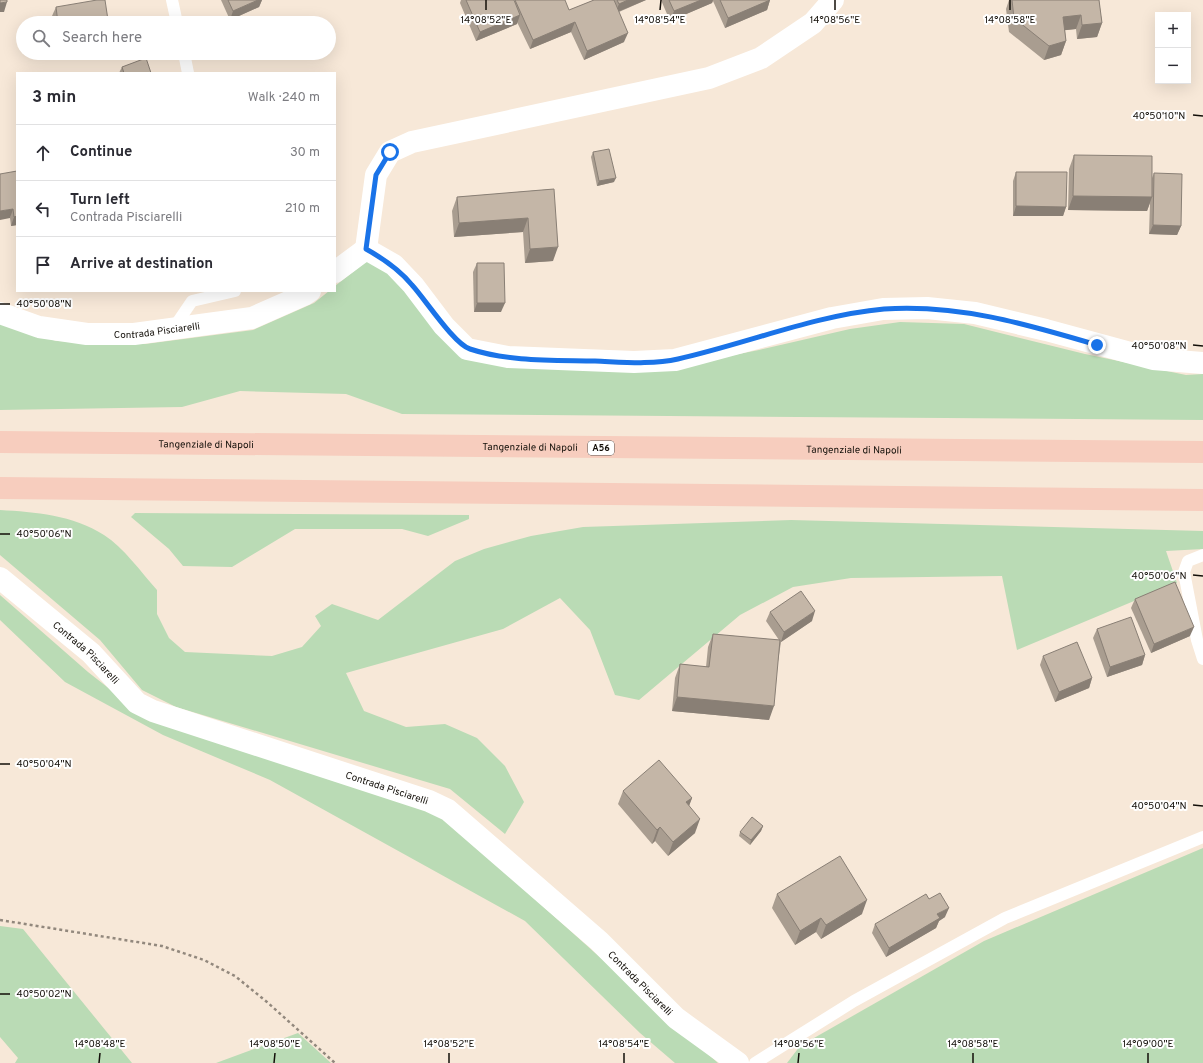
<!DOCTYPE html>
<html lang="en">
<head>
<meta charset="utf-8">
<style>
  body { margin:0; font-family:Overpass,sans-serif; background:#f7f7f7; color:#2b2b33 }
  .controls { position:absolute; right:12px; top:12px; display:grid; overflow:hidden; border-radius:0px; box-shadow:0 4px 16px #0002 }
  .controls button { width:36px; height:36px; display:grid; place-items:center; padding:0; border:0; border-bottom:1px solid #e1e1e2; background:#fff; color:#2b2b33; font:20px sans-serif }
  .stop { position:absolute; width:12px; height:12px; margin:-9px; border:3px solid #1a73e8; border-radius:50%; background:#fff }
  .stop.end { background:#1a73e8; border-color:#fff; box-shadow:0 1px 4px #0008 }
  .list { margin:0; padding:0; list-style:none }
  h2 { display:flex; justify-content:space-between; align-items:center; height:52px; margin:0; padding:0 16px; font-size:17px }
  h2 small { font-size:13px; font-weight:400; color:#7c7c81 }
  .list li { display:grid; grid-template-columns:26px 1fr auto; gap:12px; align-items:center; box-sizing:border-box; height:56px; padding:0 16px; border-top:1px solid #e1e1e2 }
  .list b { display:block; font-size:15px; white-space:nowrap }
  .list p { margin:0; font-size:13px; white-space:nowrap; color:#7c7c81 }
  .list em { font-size:13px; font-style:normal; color:#7c7c81 }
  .icon { flex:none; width:22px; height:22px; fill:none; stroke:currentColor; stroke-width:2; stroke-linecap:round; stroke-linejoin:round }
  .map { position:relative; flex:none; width:1203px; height:1063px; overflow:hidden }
  .search { position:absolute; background:#fff; box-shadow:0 4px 16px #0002; left:16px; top:16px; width:320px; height:44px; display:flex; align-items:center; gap:10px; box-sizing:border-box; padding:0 14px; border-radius:22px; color:#7c7c81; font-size:15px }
  .panel { position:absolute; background:#fff; box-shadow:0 4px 16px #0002; left:16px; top:72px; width:320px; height:220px; border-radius:0px }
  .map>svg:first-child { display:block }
  .green { fill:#badbb5 }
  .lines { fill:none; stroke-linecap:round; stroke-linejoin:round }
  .path { stroke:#92887d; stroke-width:2.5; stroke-dasharray:3 3; stroke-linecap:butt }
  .lane { stroke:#fff; stroke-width:12 }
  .street { stroke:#fff; stroke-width:22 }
  .highway { stroke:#f7cdbe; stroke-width:22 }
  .wall { fill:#a99d90 }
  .shaded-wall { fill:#897f75 }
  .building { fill:#c4b6a7; stroke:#897f75 }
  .route { stroke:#1a73e8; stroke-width:5 }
  .ticks { fill:none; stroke:#130f09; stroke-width:1.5 }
  .labels { text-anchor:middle; stroke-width:4; stroke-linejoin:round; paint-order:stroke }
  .shield { fill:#fff; stroke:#5a5753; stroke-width:1 }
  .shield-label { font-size:9px; font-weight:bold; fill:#130f09 }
  .street-label { font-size:10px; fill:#130f09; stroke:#fff }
  .ticks-label { font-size:10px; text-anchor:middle; fill:#130f09; stroke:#fff; stroke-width:4; stroke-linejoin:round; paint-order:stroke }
</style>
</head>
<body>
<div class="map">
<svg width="1203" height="1063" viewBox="0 0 1203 1063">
  <rect width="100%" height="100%" fill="#f7e8d8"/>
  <g class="green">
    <path d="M367 261 390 274 467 358 657 370 759 350 850 329 900 322 964 324 1085 354 1186 375 1203 374V420L402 414 346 394 240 391 182 407 0 410V322L56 341 145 344 253 330 314 303 329 291H335V286Z"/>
    <path d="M0 510C35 512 73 515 104 535 124 548 141 572 157 590V614L169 638 185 652 272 656 302 647 321 626 315 616 332 604 378 620 455 561 484 549 531 536 583 527 791 520 1203 531V549L1166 551 1177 583 1017 650 1002 576 851 578 793 587 740 615 639 700 615 695 590 630 560 598 503 629 346 673 364 711 406 727 445 724 477 738 505 766 524 802 505 834 450 789 176 707 142 690 100 640 0 555Z"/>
    <path d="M135 513 469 515V519L428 536 402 529H295L232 567 183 566 169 549 131 517Z"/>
    <path d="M0 595 88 672 139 712 424 808 450 823 718 1063H675L640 1033 525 921 270 780 163 735 65 682 0 620Z"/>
    <path d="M1203 848V1063H787L800 1046 984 941Z"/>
    <path d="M0 926 23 929 132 1063H15L18 1058 0 1037Z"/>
    <path d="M298 1033 331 1063H216Z"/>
  </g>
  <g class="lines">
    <path class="path" d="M0 920 162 946 204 960 235 976 267 1002 335 1063"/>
    <g class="lane">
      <path d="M172 0 177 23"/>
      <path d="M184 53 188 73"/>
      <path d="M173 329 192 301 235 291"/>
      <path d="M1203 555 1188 561 1184 572 1197 640 1203 659"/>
      <path d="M755 1063 854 1001 1005 918 1203 837"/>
    </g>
    <g class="street">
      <path d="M366 249 376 175 390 152 412 142 709 78 761 58 813 23 833 0"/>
      <path d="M335 272 366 249 394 265 413 285 444 326 467 349 508 357 634 362 675 360 832 318 883 309 927 308 975 313 1046 330 1153 359 1203 363"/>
      <path id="s1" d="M0 313 39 327 87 334H134L252 318 304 295 310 291"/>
      <path id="s2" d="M0 578 91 653 137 703 153 711 429 801 448 810 599 941 676 1018 738 1063"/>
    </g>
    <g class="highway">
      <path id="s3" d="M0 442 1203 452"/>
      <path d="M0 488 1203 500"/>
    </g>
  </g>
  <g class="wall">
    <path d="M221 0H262L259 7 230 20Z"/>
    <path d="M461 0H514V2L515 0 569 10 594 0H646L619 12 624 42 584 60 571 32 530 49 517 22V24L476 41 460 3Z"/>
    <path d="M661 0H770L767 10 725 28 713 1 712 3 670 21Z"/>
    <path d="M1009 0H1099L1102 23 1097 37 1077 39 1076 29 1065 30 1066 41 1061 55 1044 60 1009 32 1006 9Z"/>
    <path d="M56 7 107 23H53L52 16Z"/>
    <path d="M122 67 151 73H119Z"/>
    <path d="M593 152 614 182 597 186 591 157Z"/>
    <path d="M1074 155 1152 178 1154 173 1181 226 1177 235 1149 234 1150 203 1147 211 1068 210 1069 169Z"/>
    <path d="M17 171V225L11 226 10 218Z"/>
    <path d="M1016 172 1066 207 1063 216H1013V181Z"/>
    <path d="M554 189 553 261 525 263 523 232 454 237 452 211 457 197Z"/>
    <path d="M477 263 501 312H474L473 272Z"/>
    <path d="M1135 599 1190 636 1151 653 1131 608Z"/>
    <path d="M770 612 812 621 781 642 769 720 672 711 675 678 680 664 706 667 708 647 713 634 779 640 766 621Z"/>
    <path d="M1097 629 1145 655 1142 665 1107 677 1093 638Z"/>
    <path d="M1043 656 1092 678 1089 688 1055 702 1040 665Z"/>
    <path d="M623 791 692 798 689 806 695 833 668 856 655 841 652 844 618 804Z"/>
    <path d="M763 826 761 831 750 845 739 836 740 832Z"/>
    <path d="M777 894 862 914 821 939 816 932 795 945 772 908Z"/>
    <path d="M929 899 945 917 939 921 936 928 886 957 872 933 875 924Z"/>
  </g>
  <g class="shaded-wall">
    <path d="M258 0H262L259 7 230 20 233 11Z"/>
    <path d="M628 0H646L615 13 619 4Z"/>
    <path d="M701 0H713L712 3 670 21 674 11Z"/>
    <path d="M770 0 767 10 725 28 728 18Z"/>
    <path d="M7 2 4 12H0V3Z"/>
    <path d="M520 15 517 24 476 41 480 32Z"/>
    <path d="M1081 15 1076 29 1058 31 1063 17Z"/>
    <path d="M108 20 107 23H92Z"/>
    <path d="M575 22 571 32 530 49 533 40Z"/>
    <path d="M1102 23 1097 37 1077 39 1082 25Z"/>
    <path d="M628 33 624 42 584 60 587 51Z"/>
    <path d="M1066 41 1061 55 1044 60 1049 46Z"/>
    <path d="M616 178 614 182 597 186 599 181Z"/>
    <path d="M1073 196 1152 197 1147 211 1068 210Z"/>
    <path d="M1016 206 1066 207 1063 216H1013Z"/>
    <path d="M13 209 10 218 0 220V211Z"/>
    <path d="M17 216V225L11 226 14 217Z"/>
    <path d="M528 218 523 232 454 237 459 223Z"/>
    <path d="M1153 225 1181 226 1177 235 1149 234Z"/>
    <path d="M558 247 553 261 525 263 530 249Z"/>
    <path d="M477 303H505L501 312H474Z"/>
    <path d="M815 611 812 621 781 642 784 632Z"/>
    <path d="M1194 627 1190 636 1151 653 1154 644Z"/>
    <path d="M1145 655 1142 665 1107 677 1110 667Z"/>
    <path d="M1092 678 1089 688 1055 702 1059 692Z"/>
    <path d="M677 697 774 706 769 720 672 711Z"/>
    <path d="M692 798 687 811 686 802Z"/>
    <path d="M700 819 695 833 668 856 673 842Z"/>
    <path d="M763 826 761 831 750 845 751 840Z"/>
    <path d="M660 827 655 841 652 844 657 830Z"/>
    <path d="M867 900 862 914 821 939 826 925Z"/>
    <path d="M949 908 945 917 939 921 936 928 886 957 889 948 937 914Z"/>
    <path d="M821 918 816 932 795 945 800 931Z"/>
  </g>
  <g class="building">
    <path d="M0 0H7V2L0 3Z"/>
    <path d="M97 0H105L108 20 92 23H58L56 7Z"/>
    <path d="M228 0H258L233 11Z"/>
    <path d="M466 0H514L520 15 480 32Z"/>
    <path d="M515 0H565L569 10 594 0H614L628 33 587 51 575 22 533 40Z"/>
    <path d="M617 0H628L619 4Z"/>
    <path d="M669 0H701L674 11Z"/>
    <path d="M720 0H770L728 18Z"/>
    <path d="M1012 0H1099L1102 23 1082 25 1081 15 1063 17 1066 41 1049 46 1014 18Z"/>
    <path d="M146 58 151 73H124L122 67Z"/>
    <path d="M609 149 616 178 599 181 593 152Z"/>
    <path d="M1074 155 1152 156V197L1073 196Z"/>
    <path d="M17 171V216L14 217 13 209 0 211V174Z"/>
    <path d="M1016 172H1067L1066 207 1016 206Z"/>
    <path d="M1154 173 1182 174 1181 226 1153 225Z"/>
    <path d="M554 189 558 247 530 249 528 218 459 223 457 197Z"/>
    <path d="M477 263H504L505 303H477Z"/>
    <path d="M1175 582 1194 627 1154 644 1135 599Z"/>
    <path d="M801 591 815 611 784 632 770 612Z"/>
    <path d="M1131 617 1145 655 1110 667 1097 629Z"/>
    <path d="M713 634 780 640 774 706 677 697 680 664 709 667Z"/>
    <path d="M1077 642 1092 678 1059 692 1043 656Z"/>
    <path d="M659 760 692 798 686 802 700 819 673 842 660 827 657 830 623 791Z"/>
    <path d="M752 817 763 826 751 840 740 832Z"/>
    <path d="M840 856 867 900 826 925 821 918 800 931 777 894Z"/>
    <path d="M940 893 949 908 937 914 940 918 889 948 875 924 926 894 929 899Z"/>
  </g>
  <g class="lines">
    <path class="route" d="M390 152 376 175 366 249C384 259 399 269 412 285 425 299 454 344 470 349 509 362 554 360 595 361 622 362 652 365 678 359 745 344 816 315 884 309 959 304 1026 324 1097 345"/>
  </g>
  <path class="ticks" d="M486 10V0M660 10 661 0M835 10V0M1010 10V0M1193 115 1203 116M0 304H10M1193 345 1203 346M0 534H10M1193 575 1203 576M0 764H10M1193 805 1203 806M0 994H10M99 1063 100 1053M274 1063 275 1053M449 1063V1053M624 1063V1053M798 1063 799 1053M973 1063V1053M1148 1063V1053"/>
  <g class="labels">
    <rect class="shield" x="588" y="441" width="26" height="14" rx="3"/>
    <g class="shield-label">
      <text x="601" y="451">A56</text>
    </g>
    <g class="street-label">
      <text dy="4" stroke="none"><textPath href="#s1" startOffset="160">Contrada Pisciarelli</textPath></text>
      <text dy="4" stroke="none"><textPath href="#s3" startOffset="206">Tangenziale di Napoli</textPath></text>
      <text dy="4" stroke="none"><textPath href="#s3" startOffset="530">Tangenziale di Napoli</textPath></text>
      <text dy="4" stroke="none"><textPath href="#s3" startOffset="854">Tangenziale di Napoli</textPath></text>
      <text dy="4" stroke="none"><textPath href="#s2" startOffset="114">Contrada Pisciarelli</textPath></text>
      <text dy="4" stroke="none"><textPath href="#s2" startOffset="450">Contrada Pisciarelli</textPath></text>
      <text dy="4" stroke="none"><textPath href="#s2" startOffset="774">Contrada Pisciarelli</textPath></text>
    </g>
  </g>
  <g class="ticks-label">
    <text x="486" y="23">14°08'52"E</text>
    <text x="660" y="23">14°08'54"E</text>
    <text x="835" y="23">14°08'56"E</text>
    <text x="1010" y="23">14°08'58"E</text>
    <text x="1159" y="119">40°50'10"N</text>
    <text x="44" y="307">40°50'08"N</text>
    <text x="1159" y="349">40°50'08"N</text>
    <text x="44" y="537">40°50'06"N</text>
    <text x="1159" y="579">40°50'06"N</text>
    <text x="44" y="767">40°50'04"N</text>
    <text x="1159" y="809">40°50'04"N</text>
    <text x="44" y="997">40°50'02"N</text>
    <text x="100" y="1047">14°08'48"E</text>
    <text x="275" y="1047">14°08'50"E</text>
    <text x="449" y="1047">14°08'52"E</text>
    <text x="624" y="1047">14°08'54"E</text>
    <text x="799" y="1047">14°08'56"E</text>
    <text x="973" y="1047">14°08'58"E</text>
    <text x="1148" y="1047">14°09'00"E</text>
  </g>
</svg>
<div class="controls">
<button>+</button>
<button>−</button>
</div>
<div class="stop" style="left:390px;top:152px"></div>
<div class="stop end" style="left:1097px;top:345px"></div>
<div class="search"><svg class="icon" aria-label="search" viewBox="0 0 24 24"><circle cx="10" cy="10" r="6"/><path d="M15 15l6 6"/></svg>Search here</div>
<section class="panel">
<h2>3 min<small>Walk · 240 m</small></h2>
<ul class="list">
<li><svg class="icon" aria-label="ahead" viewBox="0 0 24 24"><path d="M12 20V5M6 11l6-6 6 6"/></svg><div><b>Continue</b></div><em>30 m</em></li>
<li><svg class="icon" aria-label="left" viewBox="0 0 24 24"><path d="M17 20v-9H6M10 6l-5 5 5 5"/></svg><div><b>Turn left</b><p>Contrada Pisciarelli</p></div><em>210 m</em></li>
<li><svg class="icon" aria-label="arrive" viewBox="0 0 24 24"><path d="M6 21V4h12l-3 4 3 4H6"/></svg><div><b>Arrive at destination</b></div></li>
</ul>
</section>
</div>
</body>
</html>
